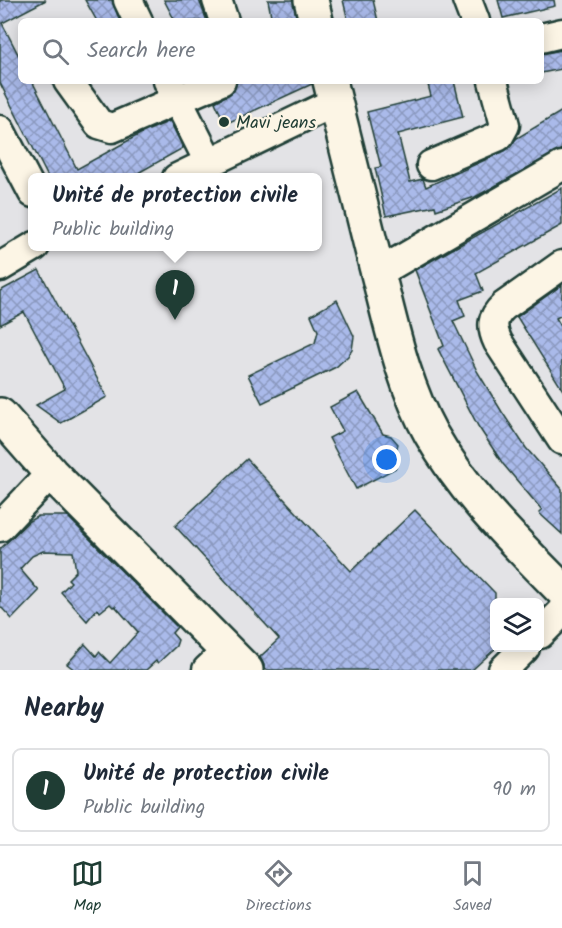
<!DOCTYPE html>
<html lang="en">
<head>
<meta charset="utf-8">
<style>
  body { margin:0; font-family:Kalam,sans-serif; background:#f6f6f7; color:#1f2937 }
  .controls { position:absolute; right:18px; bottom:18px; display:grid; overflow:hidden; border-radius:9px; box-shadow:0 3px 15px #0003 }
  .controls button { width:54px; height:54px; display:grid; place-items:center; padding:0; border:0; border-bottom:2px solid #e0e1e3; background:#fff; color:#1f2937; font:30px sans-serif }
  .you { position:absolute; left:387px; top:460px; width:21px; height:21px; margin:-15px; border:4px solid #fff; border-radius:50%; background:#1a73e8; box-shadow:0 0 0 9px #1a73e833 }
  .badge { display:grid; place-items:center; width:39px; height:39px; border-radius:50%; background:#1f3d34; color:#fff; font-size:20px; font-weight:700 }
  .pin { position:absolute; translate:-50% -50px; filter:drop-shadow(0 2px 3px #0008) }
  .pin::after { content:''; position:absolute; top:32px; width:21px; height:18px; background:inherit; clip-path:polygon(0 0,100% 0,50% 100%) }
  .popup { position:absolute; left:28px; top:173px; width:294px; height:78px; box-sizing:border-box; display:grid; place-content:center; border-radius:9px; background:#fff; filter:drop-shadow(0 2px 4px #0005); font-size:20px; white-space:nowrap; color:#747a83 }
  .popup b { font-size:22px; color:#1f2937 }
  .popup::after { content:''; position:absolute; left:50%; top:100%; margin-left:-12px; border:12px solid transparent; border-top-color:#fff }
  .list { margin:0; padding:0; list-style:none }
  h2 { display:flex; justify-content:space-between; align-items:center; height:78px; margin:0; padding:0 24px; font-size:26px }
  h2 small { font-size:20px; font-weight:400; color:#747a83 }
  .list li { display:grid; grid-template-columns:39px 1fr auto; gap:18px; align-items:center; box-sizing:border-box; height:84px; margin:0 12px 12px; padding:0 12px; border:2px solid #e0e1e3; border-radius:9px }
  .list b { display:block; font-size:22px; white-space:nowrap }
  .list p { margin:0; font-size:20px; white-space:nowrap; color:#747a83 }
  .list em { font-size:20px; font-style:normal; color:#747a83 }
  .icon { flex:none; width:33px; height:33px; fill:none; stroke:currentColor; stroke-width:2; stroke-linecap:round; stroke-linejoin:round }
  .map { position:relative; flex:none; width:562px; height:670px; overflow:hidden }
  .search { position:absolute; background:#fff; box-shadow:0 3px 15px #0003; left:18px; right:18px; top:18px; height:66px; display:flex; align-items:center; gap:15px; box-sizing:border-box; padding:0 21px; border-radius:9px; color:#747a83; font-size:22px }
  .sheet { height:174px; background:#fff }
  nav { display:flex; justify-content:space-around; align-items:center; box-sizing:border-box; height:84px; border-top:2px solid #e0e1e3; background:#fff; font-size:16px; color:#747a83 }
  nav a { display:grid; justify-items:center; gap:3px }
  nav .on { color:#1f3d34 }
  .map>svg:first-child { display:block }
  .building { fill:url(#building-cross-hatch); stroke:#1f3d34; stroke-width:1.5 }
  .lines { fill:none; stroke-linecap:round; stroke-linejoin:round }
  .minor-casing { stroke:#1f3d34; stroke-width:33 }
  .major-casing { stroke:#1f3d34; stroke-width:38 }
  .minor { stroke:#fcf5e5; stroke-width:28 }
  .major { stroke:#fcf5e5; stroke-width:33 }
  .poi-dot { fill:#1f3d34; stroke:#fcf5e5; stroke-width:2 }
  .labels { text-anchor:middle; stroke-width:4.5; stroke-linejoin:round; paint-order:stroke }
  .poi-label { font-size:18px; fill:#1f3d34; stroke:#fcf5e5; text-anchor:start }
</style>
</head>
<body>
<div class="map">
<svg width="562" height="670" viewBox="0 0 562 670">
  <defs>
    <pattern id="building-cross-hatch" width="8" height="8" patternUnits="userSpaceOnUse" patternTransform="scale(1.5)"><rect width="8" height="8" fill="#aabaea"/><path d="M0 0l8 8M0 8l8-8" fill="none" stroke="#8a98be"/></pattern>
  </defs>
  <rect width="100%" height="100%" fill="#e3e3e6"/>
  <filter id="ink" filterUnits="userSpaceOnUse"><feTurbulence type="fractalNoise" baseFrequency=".0167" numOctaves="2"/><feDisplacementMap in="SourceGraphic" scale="12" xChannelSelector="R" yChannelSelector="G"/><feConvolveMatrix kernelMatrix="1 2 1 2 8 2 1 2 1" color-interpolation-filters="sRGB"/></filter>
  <g filter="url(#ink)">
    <g class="building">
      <path d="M0 0H46L2 23 21 60V81H32L77 169 142 133 170 121 183 148 131 177H48L0 83Z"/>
      <path d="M85 0H112L120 21H97Z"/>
      <path d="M164 0H199L207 21H175Z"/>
      <path d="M268 0H293L297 21H272Z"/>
      <path d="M343 0H373L378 21H348Z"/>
      <path d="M498 0H554L555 6 503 18Z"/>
      <path d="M562 50V69L541 73V54Z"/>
      <path d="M237 81H312V84L225 124 215 102 234 91Z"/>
      <path d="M427 81H454L463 117 398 134 410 182 423 179 426 187 505 151 517 138 562 111V149L475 197 436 210 435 206 386 216 375 168 381 167 367 112 431 96Z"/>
      <path d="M562 188V225L476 273 483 291 459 300 465 316 453 321 477 371 502 412 526 448 562 489V534L539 513 542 510 503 464 478 426 438 349 444 346 415 270Z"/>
      <path d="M39 270 107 397 61 423 36 405 65 389 24 312 0 325V291Z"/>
      <path d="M562 285V315L556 318 562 328V389L517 317Z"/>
      <path d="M337 300 354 336 352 350 348 356 336 367 262 403 248 375 315 343 318 331 311 315Z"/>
      <path d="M358 392 383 434 391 436 398 444 393 461 396 468 356 489 329 438 343 431 330 407Z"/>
      <path d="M247 459 351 571 415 510 495 593V649L472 670H264V665L260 657 279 639 175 526Z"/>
      <path d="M38 516H67L177 627 172 633 178 640 176 646 158 663 156 661 146 670H75L67 664 85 644 96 656 99 652 110 663 138 632 115 606 113 607 110 604 100 612 97 609 87 621 61 592 71 582 68 579 76 571 73 552 43 551 32 556 20 569 39 591 12 619 0 606V549L29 521Z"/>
    </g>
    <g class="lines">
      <g class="minor-casing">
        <g id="minor">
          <path d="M128 0 138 21"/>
          <path d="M217 0 224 21"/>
          <path d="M467 0 475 21"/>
          <path d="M541 38 562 33"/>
          <path d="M68 81 99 124 112 128 221 81"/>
          <path d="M168 81 209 162"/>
          <path d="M0 130 33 193"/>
          <path d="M431 165 499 136 505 125 493 81"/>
          <path d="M177 178 335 102"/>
          <path d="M562 265 504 306C491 318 491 327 498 342L562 440"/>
          <path d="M0 267 35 246"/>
          <path d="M378 273 562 166"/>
          <path d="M0 527 51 473"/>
          <path d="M540 634 562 612"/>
          <path d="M207 670 227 651"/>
          <path d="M503 670 525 648"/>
        </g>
      </g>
      <g class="major-casing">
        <g id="major">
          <path d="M311 0 316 21"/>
          <path d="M330 81C345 143 361 204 376 266 391 323 402 382 431 434 465 494 514 541 562 590"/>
          <path d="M0 415 51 473 246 670"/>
        </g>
      </g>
      <use href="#minor" class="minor"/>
      <use href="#major" class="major"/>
    </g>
  </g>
  <circle class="poi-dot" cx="224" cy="122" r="6"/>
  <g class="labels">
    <g class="poi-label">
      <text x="236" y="128">Mavi jeans</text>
    </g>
  </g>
</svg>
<div class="controls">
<button><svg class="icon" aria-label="layers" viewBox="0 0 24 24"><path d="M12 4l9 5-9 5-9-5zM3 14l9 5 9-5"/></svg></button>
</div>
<div class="you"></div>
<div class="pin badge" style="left:175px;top:320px">1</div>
<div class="popup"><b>Unité de protection civile</b>Public building</div>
<div class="search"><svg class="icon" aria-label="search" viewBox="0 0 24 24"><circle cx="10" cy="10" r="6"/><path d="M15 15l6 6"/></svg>Search here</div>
</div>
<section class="sheet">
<h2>Nearby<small></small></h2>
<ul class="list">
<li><span class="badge">1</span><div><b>Unité de protection civile</b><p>Public building</p></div><em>90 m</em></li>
</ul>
</section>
<nav>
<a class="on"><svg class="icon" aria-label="map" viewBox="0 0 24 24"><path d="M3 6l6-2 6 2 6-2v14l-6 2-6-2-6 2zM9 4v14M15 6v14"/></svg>Map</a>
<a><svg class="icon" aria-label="directions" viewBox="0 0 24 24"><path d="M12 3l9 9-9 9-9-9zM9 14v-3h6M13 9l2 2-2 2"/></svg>Directions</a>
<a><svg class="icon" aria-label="saved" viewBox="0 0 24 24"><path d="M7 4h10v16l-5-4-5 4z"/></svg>Saved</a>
</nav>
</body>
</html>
